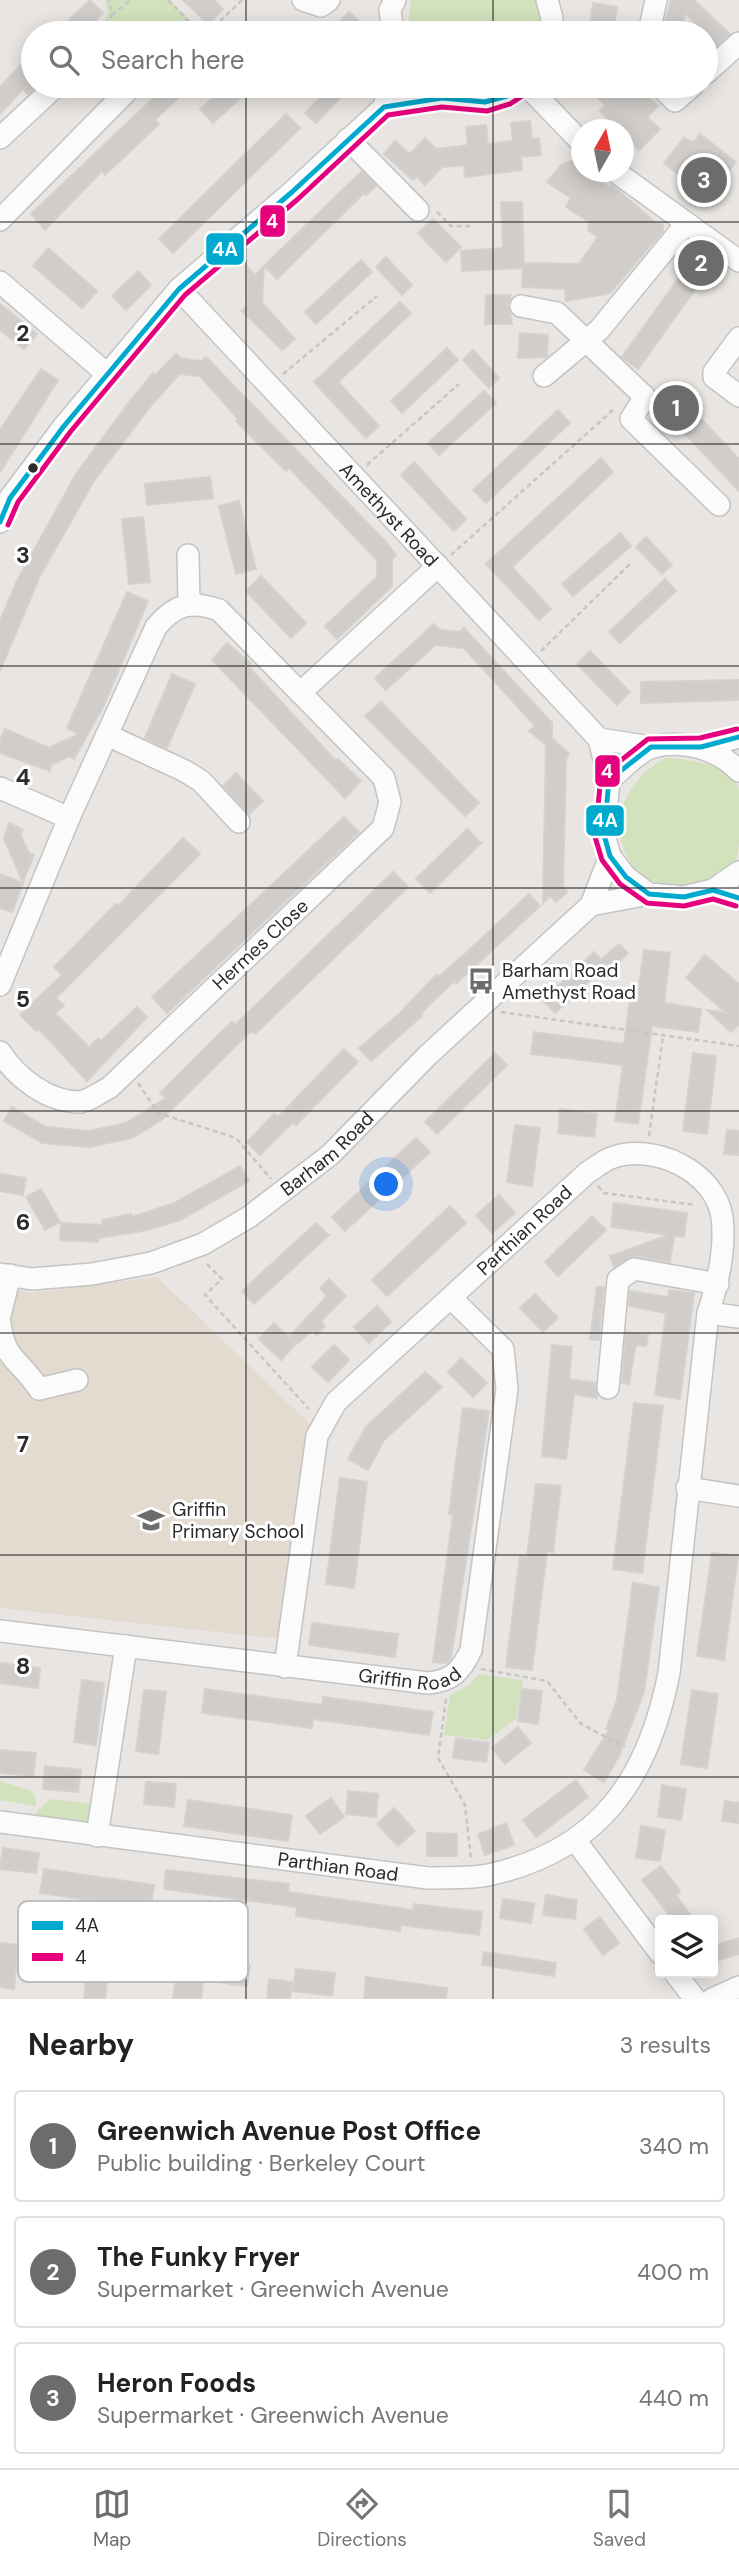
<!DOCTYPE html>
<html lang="en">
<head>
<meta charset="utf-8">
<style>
  body { margin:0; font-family:"DM Sans",sans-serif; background:#f2f2f2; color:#222 }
  .controls { position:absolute; right:21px; bottom:21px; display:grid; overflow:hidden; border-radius:7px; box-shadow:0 4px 18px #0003 }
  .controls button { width:63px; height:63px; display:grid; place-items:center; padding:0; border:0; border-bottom:2px solid #e0e0e0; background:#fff; color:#222; font:35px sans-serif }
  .compass { position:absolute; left:571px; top:119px; width:63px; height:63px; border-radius:50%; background:#fff; box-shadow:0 4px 18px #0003; rotate:9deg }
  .you { position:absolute; left:387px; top:1185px; width:24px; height:24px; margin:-18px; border:5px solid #fff; border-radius:50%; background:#1a73e8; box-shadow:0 0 0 10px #1a73e833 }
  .badge { display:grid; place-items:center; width:46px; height:46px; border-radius:50%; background:#6d6c6b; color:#fff; font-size:23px; font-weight:700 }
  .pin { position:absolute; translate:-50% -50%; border:4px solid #fff; box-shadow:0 2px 7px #0006 }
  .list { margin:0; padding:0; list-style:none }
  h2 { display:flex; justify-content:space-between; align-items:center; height:91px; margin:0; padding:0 28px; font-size:30px }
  h2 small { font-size:23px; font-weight:400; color:#767676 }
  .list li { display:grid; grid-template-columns:46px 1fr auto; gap:21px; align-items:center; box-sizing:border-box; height:112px; margin:0 14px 14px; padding:0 14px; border:2px solid #e0e0e0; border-radius:7px }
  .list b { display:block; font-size:26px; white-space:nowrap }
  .list p { margin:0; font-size:23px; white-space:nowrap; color:#767676 }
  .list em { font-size:23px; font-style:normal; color:#767676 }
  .icon { flex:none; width:38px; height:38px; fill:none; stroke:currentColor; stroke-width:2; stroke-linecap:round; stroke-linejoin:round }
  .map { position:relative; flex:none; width:739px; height:1999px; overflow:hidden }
  .search { position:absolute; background:#fff; box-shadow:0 4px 18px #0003; left:21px; right:21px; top:21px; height:77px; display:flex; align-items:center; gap:18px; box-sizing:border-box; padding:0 24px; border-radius:38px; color:#767676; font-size:26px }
  .sheet { height:469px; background:#fff }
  nav { display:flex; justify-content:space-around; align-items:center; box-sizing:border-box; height:98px; border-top:2px solid #e0e0e0; background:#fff; font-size:19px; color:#767676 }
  nav a { display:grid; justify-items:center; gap:4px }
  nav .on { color:#6d6c6b }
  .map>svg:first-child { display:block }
  .education { fill:#e3dad0 }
  .green { fill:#d1e2bc }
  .building { fill:#d0cdcb; stroke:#d4d1ce; stroke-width:2 }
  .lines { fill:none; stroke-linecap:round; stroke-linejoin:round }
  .minor-casing { stroke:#c4c4c4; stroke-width:24 }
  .path { stroke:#c6c6c6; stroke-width:2.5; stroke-dasharray:5 3.5; stroke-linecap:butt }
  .minor { stroke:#fcfbfb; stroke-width:21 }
  .bus-1-casing { stroke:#fff; stroke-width:10 }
  .bus-2-casing { stroke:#fff; stroke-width:10 }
  .bus-1 { stroke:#00a9ce; stroke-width:5 }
  .bus-2 { stroke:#e5007d; stroke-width:5 }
  .grid { fill:none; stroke:#2b2b2b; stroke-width:2; stroke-opacity:0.55 }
  .bus-dot { fill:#2b2b2b; stroke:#fff; stroke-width:2.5 }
  .labels { text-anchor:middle; stroke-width:6; stroke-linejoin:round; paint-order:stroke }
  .street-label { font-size:19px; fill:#2b2b2b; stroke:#fff }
  .poi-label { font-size:19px; fill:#2b2b2b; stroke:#fff; text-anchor:start }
  .key { fill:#fff; stroke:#bfbfbf; stroke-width:2 }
  .key-label { font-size:19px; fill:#2b2b2b }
  .grid-label { font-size:23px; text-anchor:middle; font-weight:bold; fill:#2b2b2b; stroke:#fff; stroke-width:6; stroke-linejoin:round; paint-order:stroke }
  .line-badge { stroke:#fff; stroke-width:2.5 }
  .badge-label { font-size:19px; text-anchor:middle; font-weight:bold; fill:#fff }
</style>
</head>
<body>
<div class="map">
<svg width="739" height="1999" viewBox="0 0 739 1999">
  <rect width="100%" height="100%" fill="#e8e5e2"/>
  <path class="education" d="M157 1277 317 1431 282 1639 0 1608V1287L30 1293Z"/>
  <g class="green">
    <path d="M105 0H170L202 33H111L105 20 108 12Z"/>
    <path d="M411 0H537L541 33H407Z"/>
    <path d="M666 758C687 759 733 764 739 790 739 803 739 820 739 833 739 845 739 859 731 868 705 892 654 896 632 864 605 824 626 779 666 758Z"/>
    <path d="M479 1674 523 1680 516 1719 487 1740 444 1735 450 1695 468 1686Z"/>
    <path d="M0 1781 32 1791 37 1803 35 1806 0 1800Z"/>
    <path d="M51 1799 100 1805 85 1824 35 1819 37 1811Z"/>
  </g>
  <g class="building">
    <path d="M90 0 103 13 83 33H55Z"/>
    <path d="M183 0H214L223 9 208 24Z"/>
    <path d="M671 0H694L730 34 706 55V33L685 13 682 33H662Z"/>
    <path d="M593 3 617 7 613 33H589Z"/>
    <path d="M349 12 372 33H327Z"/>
    <path d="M33 52V89L28 94 23 89 0 114V87Z"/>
    <path d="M166 86H172L181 95 155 120 159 124 105 175 102 171 45 230 31 214Z"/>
    <path d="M226 86H254L213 123 200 109Z"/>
    <path d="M586 86H637L658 106 647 117 660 129 639 150 631 142 624 150V130H618L600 111 605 105Z"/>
    <path d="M330 88 340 98 316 123 305 113Z"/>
    <path d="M286 114 300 128 173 253 159 239Z"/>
    <path d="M530 121 532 139 539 138 541 155 521 157 522 170 465 177 464 165 442 167 425 185 417 177 413 180 384 154 395 141 410 154 425 138 436 149 468 145 466 127 486 125 488 144 513 141 511 123Z"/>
    <path d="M700 134 736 162 708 198 664 163 684 138 694 142Z"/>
    <path d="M575 160 582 165V172H589L609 187 612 185 656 223 663 224V231L610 293 566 301 565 289 522 287 523 268 462 271 461 251 503 248 501 202H522L524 263 579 264 598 237 588 230 589 222 566 207 571 198 547 182 562 164Z"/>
    <path d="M362 171 376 186 366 195 364 193 277 279 264 266Z"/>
    <path d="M433 219 461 247 446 262 418 233Z"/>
    <path d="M48 248 97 291 82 308 33 266Z"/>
    <path d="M698 251 714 263 638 369 622 357Z"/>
    <path d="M386 257 412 285 402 295 376 267Z"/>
    <path d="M361 260 372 272 316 324 305 312Z"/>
    <path d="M264 266 262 303 295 339 282 350 242 311 247 306 248 267 255 275Z"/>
    <path d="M138 271 151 285 126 310 112 296Z"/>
    <path d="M486 295H511L508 304 512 324H485Z"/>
    <path d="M400 302 411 313 338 382 379 426 366 438 314 382Z"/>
    <path d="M0 304 37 334 24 349 0 330Z"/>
    <path d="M520 333 548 335 547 357 518 358Z"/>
    <path d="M447 348 458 360 402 413 391 401Z"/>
    <path d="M473 350 499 378 489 388 463 360Z"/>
    <path d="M176 354 180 358 191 360 202 361 206 357 385 541 396 555 392 560V586L337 639 325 626 377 577V560L289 468 286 471 236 421 238 419 200 376 179 374 149 408 94 481 39 578 0 671V621L16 583 76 474 130 401 153 373 155 375Z"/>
    <path d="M41 369 58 380 0 472V430Z"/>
    <path d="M673 389 739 459V491L657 404Z"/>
    <path d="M484 391 496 403 439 455 428 443Z"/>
    <path d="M558 410 570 423 486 503 473 490Z"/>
    <path d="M601 458 613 472 512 567 551 609 539 620 486 564Z"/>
    <path d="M414 462 466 519 454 531 401 475Z"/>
    <path d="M210 477 213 498 147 505 145 484Z"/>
    <path d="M239 501 256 569 236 574 219 506Z"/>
    <path d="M143 517 150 582 129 584 122 519Z"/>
    <path d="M620 533 631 546 573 596 562 584Z"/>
    <path d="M646 537 672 565 662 574 636 547Z"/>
    <path d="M261 576 306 623 291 638 246 591Z"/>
    <path d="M665 579 676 591 620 643 609 632Z"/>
    <path d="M127 592 148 601 104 705 74 759 69 756 51 765 50 771 0 753V740L5 729 49 748 79 734 67 728Z"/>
    <path d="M434 624 439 629 449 631 460 632 464 628 552 723V738L569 754 566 759 563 887 567 892 556 902 550 896 543 903 546 745 529 731 535 726 464 648 435 645 386 690 375 678Z"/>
    <path d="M227 643 251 664 249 667 336 761 338 759 361 781 345 798 212 660Z"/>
    <path d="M590 651 630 692 617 705 577 664Z"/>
    <path d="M172 674 195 684 167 748 145 738Z"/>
    <path d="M739 680V700L641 703V682Z"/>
    <path d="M381 702 479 803 465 816 365 716Z"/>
    <path d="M236 773 263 801 249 814 223 786Z"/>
    <path d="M344 817 359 832 167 1013 152 997Z"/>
    <path d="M9 823 23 830 20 834 24 843 29 853 34 855 23 882 4 839Z"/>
    <path d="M467 829 481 843 430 893 416 879Z"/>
    <path d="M183 838 200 854 56 998 64 1006 55 1013 89 1047 98 1038 101 1041 137 1007 147 1017 87 1081 39 1029 36 1031 20 1015 62 975 54 967 116 904 118 906Z"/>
    <path d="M393 872 408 887 255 1034 251 1031 160 1121 132 1138 89 1147 42 1143 4 1121 12 1107 46 1127 89 1131 126 1123 166 1098 160 1093 220 1033 232 1022 235 1025Z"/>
    <path d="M0 874 23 883 12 912 0 908Z"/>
    <path d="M529 894 540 906 456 984 454 981 420 1014 422 1016 371 1061 359 1048 399 1014 436 975 438 977 467 952Z"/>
    <path d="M619 944 628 953 610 970 603 962 606 965 555 1013 543 1000 594 952 601 960Z"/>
    <path d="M644 950 670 953 664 1003 701 1009 698 1032 652 1026 638 1124 615 1121 623 1065 531 1054 534 1032 624 1044 630 999 637 1000Z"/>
    <path d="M705 955 739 984V1024L731 1032 707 1010 726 1013 686 978Z"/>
    <path d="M344 1049 358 1062 296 1125 293 1122 260 1155 247 1142 274 1114 278 1117Z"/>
    <path d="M495 1053 507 1065 437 1134 425 1122Z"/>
    <path d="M693 1053 716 1056 707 1134 683 1131Z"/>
    <path d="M560 1109 597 1114 594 1137 558 1133Z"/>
    <path d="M515 1125 540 1128 532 1186 507 1182Z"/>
    <path d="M727 1130 739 1131V1155L724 1154Z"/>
    <path d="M416 1138 430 1152 345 1231 332 1217Z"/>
    <path d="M240 1166 249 1181 180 1220 148 1230 98 1238V1242L60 1240 61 1223 103 1225 102 1220 131 1214 132 1217 174 1203Z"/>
    <path d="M0 1174 26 1178 23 1195 0 1191Z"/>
    <path d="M41 1189 60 1222 45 1230 26 1197Z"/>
    <path d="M499 1195 515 1213 492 1233 476 1215Z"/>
    <path d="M614 1203 687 1213 684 1237 674 1236 670 1262 635 1256 614 1267 610 1256 669 1235 611 1227Z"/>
    <path d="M450 1206 466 1223 387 1296 372 1280Z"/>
    <path d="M592 1216 606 1230 558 1276 545 1262Z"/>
    <path d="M316 1223 329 1235 254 1304 242 1291Z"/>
    <path d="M329 1279 346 1296 321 1321 325 1326 317 1335 312 1330 298 1343 290 1336 327 1296 320 1288Z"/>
    <path d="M597 1287H604L599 1340 590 1339Z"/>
    <path d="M669 1290 694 1293 680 1399 655 1395 666 1313 629 1306 630 1291 668 1297Z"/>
    <path d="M535 1294 558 1318 543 1332 520 1308Z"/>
    <path d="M377 1306 391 1322 369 1343 354 1327Z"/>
    <path d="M274 1323 296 1344 281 1360 259 1339Z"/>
    <path d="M626 1332 648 1335 646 1346 637 1345 635 1348 629 1384 622 1383Z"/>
    <path d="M334 1345 349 1360 328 1382 312 1367Z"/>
    <path d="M552 1345 572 1347 569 1379 595 1383 597 1395V1398L574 1394 566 1459 542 1456Z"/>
    <path d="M461 1358 487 1383 473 1397 448 1372Z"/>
    <path d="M425 1372 442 1387 384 1440 368 1470 348 1459 366 1427Z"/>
    <path d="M634 1403 663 1406 642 1573 613 1569Z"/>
    <path d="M463 1408 489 1411 451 1658 446 1663 433 1662 453 1514H449Z"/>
    <path d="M340 1478 367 1482 354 1588 326 1584Z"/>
    <path d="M536 1484 561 1486 553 1552 547 1551 532 1670 506 1667 520 1556 527 1557Z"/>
    <path d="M712 1553 738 1556 724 1660 697 1656Z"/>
    <path d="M633 1583 659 1587 644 1692 619 1756 604 1782 584 1770 609 1730 606 1729 617 1700Z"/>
    <path d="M312 1623 398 1634 395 1657 309 1645Z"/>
    <path d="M0 1663 40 1668 38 1688 0 1683Z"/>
    <path d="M82 1680 104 1683 96 1745 74 1742Z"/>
    <path d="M205 1689 322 1705 323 1697 433 1712 429 1735 313 1719 312 1728 202 1713Z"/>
    <path d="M522 1689 542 1691 538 1724 518 1721Z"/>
    <path d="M144 1690 166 1692 158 1754 136 1751Z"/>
    <path d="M692 1690 718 1694 707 1768 681 1764Z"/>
    <path d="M518 1727 531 1743 505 1764 492 1748Z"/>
    <path d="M456 1738 489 1743 486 1762 453 1758Z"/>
    <path d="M0 1750 36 1753 33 1776 0 1773Z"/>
    <path d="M45 1766 81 1770 78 1792 43 1789Z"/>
    <path d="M576 1780 588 1797 536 1837 523 1820Z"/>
    <path d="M146 1782 176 1784 174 1807 144 1804Z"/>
    <path d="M662 1785 686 1789 681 1820 658 1817Z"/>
    <path d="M348 1791 378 1794 376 1817 346 1814Z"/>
    <path d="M331 1798 344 1817 320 1834 306 1816Z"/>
    <path d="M188 1800 292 1815 288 1841 184 1826Z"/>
    <path d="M725 1801 739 1803V1823L722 1821Z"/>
    <path d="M394 1808 415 1831 398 1846 377 1824Z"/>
    <path d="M506 1823 514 1845 485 1855 478 1834Z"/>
    <path d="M641 1826 665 1830 660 1861 636 1858Z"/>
    <path d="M427 1833 457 1834V1856H427Z"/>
    <path d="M3 1848 39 1853 36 1873 0 1869Z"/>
    <path d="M661 1866 680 1891 676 1895 694 1920H673L642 1880Z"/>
    <path d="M44 1869 154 1885 150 1909 40 1893Z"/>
    <path d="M166 1870 289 1884 288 1892 413 1910 414 1904 482 1912 479 1935 401 1925 400 1931 296 1916 297 1907 164 1889Z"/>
    <path d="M546 1895 577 1900 575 1919 543 1915Z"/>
    <path d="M503 1899 534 1903 531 1923 500 1918Z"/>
    <path d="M600 1917 619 1943 603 1955 584 1929Z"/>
    <path d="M739 1938V1954L713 1962V1946Z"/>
    <path d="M0 1943 18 1945 14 1989 0 1987Z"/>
    <path d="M114 1950 205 1967 207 1959 250 1965 247 1986 203 1980 201 1999H173L176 1978 111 1969Z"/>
    <path d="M484 1952 556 1963 554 1976 482 1965Z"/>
    <path d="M88 1958 109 1960 105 1999H84Z"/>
    <path d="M296 1969 335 1973 332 1996 293 1991Z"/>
    <path d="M366 1977 447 1988 446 1999H364Z"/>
    <path d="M269 1979 292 1982 290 1999H267Z"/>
  </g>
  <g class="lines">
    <g class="minor-casing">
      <g id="minor">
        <path d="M303 0 321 6 329 0"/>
        <path d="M547 0 552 18 550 33"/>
        <path d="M393 33 390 10 395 0"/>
        <path d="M649 33 656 0"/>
        <path d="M706 73 739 43"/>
        <path d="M527 86 582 143"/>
        <path d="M660 86 675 101 692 86"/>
        <path d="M432 91C459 109 497 103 522 86"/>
        <path d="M384 107 389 86"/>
        <path d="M0 138 56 86"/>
        <path d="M348 139 418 210"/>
        <path d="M616 172 739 261"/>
        <path d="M0 220 132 86"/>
        <path d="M0 282 107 374"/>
        <path id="s1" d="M179 289 599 739 609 780 604 835 610 856 626 877 649 894 684 897 713 890 739 872"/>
        <path d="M521 306 557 313 645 397 631 419 719 505"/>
        <path d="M739 338 714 372V377L739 396"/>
        <path d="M544 376 599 330 686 224"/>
        <path d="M0 522 10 498 64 426 179 289 292 192 384 107 442 98"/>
        <path d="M188 555 189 603"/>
        <path d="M300 693 438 566"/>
        <path d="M107 735 185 771 201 781 239 822"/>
        <path d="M599 739 651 747"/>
        <path d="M701 747 739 737"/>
        <path d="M609 780C621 771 638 751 653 747 683 739 718 749 739 771"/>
        <path d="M0 788 69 818"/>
        <path d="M713 890 739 898"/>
        <path d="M591 905 649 894"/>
        <path d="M0 985 69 818 156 627C175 604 191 600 219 610L384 778 390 802 383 828 109 1088C100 1092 89 1101 80 1102 47 1102 16 1077 0 1052"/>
        <path id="s2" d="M0 1274 32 1279 92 1274 151 1263 203 1244 249 1217 330 1155 428 1055 591 905 610 856"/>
        <path d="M708 1313 739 1317"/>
        <path d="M0 1315 10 1275"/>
        <path d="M0 1323C5 1362 20 1359 39 1389L77 1380"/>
        <path d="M608 1388 618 1280 634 1269 718 1284"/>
        <path d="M687 1488 739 1496"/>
        <path id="s3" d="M0 1631 428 1683C451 1681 461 1672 471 1650L507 1389 503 1349 451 1298"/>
        <path id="s4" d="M0 1822 428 1878C448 1877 469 1879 488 1875 599 1851 648 1780 669 1673L708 1313C718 1283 726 1249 722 1217 715 1171 653 1142 611 1158 603 1161 595 1168 588 1172L336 1402 317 1436 285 1667"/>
        <path d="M97 1836 126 1646"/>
        <path d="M575 1840 660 1953"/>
        <path d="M675 1973 695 1999"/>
        <path d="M712 1999 739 1987"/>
      </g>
    </g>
    <g class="path">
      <path d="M168 0 200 33"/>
      <path d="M112 15 130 0"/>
      <path d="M102 33 112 15 109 0"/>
      <path d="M208 33 242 0"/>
      <path d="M437 212 451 226H473"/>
      <path d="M283 374 377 296"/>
      <path d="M367 465 459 384"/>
      <path d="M451 555 613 410"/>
      <path d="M541 651 631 563"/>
      <path d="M501 1012 739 1046"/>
      <path d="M138 1083 158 1113 236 1138 271 1179"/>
      <path d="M649 1136 663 1036"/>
      <path d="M598 1186 604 1193 696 1205"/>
      <path d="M207 1264 222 1279 205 1295 309 1409"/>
      <path d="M481 1669 547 1681 581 1724 625 1747"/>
      <path d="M446 1699 438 1758 465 1805 471 1859"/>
    </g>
    <use href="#minor" class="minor"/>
    <g class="bus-1-casing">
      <g id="bus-1">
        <path d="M0 522 10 498 64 426 179 289 292 192 384 107 442 98 485 102 507 96 522 86"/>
        <path d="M739 737 701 747H651L609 780 604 835 610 856 626 877 649 894 684 897 713 890 739 898"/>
      </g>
    </g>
    <g class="bus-2-casing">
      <g id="bus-2">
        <path d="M8 525 18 502 71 431 185 295 298 199 388 115 442 107 487 111 510 104 527 93"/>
        <path d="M736 906 713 899 684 906 647 903 620 884 602 860 595 837 601 776 648 739 700 738 737 729"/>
      </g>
    </g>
    <use href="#bus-1" class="bus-1"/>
    <use href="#bus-2" class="bus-2"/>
  </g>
  <path class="grid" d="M246 0V33M493 0V33M246 86V1999M493 86V1999M0 222H739M0 444H739M0 666H739M0 888H739M0 1111H739M0 1333H739M0 1555H739M0 1777H739"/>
  <defs>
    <g id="bus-bare" transform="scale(2.1)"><path d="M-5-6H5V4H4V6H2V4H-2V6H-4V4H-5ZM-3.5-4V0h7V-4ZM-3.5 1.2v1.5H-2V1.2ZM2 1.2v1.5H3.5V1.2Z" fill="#6d6c6b" stroke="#fff" stroke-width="2.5" paint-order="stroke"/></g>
    <g id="school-bare" transform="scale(2.1)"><path d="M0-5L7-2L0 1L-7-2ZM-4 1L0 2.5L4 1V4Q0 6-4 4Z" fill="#6d6c6b" stroke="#fff" stroke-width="2.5" paint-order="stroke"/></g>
  </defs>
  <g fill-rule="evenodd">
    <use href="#bus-bare" x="481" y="981"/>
    <use href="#school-bare" x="151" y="1520"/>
  </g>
  <circle class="bus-dot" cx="33" cy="468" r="6"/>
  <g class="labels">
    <g class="street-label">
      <text dy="7" stroke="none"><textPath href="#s1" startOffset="308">Amethyst Road</textPath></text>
      <text transform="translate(260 944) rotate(-43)" y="7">Hermes Close</text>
      <text dy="7" stroke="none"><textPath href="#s2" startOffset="362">Barham Road</textPath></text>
      <text transform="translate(524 1230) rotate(-43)" y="7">Parthian Road</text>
      <text dy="7" stroke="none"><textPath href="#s3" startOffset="413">Griffin Road</textPath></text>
      <text dy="7" stroke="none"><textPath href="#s4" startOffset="341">Parthian Road</textPath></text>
    </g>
    <g class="poi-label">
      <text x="502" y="977">Barham Road<tspan x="502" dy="22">Amethyst Road</tspan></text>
      <text x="172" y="1516">Griffin<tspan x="172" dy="22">Primary School</tspan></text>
    </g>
  </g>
  <rect x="18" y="1901" width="230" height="81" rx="10" class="key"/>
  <rect x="32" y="1921" width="31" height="9" fill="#00a9ce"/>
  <rect x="32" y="1953" width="31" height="8" fill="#e5007d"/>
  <g class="key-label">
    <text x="75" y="1932">4A</text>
    <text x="75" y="1964">4</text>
  </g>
  <g class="grid-label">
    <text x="23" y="341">2</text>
    <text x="23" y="563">3</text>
    <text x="23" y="785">4</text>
    <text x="23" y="1007">5</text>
    <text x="23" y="1230">6</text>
    <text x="23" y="1452">7</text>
    <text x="23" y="1674">8</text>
  </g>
  <g class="line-badge">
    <rect x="259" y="204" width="27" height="34" rx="7" fill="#e5007d"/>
    <rect x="205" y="232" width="40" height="34" rx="7" fill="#00a9ce"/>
    <rect x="594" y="754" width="27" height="34" rx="7" fill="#e5007d"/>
    <rect x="585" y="804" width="40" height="33" rx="7" fill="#00a9ce"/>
  </g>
  <g class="badge-label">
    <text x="272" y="228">4</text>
    <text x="225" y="256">4A</text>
    <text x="607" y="778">4</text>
    <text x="605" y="827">4A</text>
  </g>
</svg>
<div class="controls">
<button><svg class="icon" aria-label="layers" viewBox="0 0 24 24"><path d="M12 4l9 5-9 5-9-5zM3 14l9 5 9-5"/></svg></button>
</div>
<svg class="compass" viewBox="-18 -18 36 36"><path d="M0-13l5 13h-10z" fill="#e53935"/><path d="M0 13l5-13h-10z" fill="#767676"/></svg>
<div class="you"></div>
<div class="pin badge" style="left:676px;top:408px">1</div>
<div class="pin badge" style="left:701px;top:263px">2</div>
<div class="pin badge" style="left:704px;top:180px">3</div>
<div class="search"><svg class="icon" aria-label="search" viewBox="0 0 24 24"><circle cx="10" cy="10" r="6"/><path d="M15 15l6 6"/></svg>Search here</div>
</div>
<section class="sheet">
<h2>Nearby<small>3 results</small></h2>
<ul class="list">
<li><span class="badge">1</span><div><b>Greenwich Avenue Post Office</b><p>Public building · Berkeley Court</p></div><em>340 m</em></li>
<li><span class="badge">2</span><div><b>The Funky Fryer</b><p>Supermarket · Greenwich Avenue</p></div><em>400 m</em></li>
<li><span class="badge">3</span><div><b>Heron Foods</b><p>Supermarket · Greenwich Avenue</p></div><em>440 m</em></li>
</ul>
</section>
<nav>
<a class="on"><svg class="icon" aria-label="map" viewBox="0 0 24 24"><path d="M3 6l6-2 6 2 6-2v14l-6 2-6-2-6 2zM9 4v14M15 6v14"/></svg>Map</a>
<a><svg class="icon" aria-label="directions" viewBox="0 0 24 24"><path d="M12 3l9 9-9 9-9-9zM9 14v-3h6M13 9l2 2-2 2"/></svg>Directions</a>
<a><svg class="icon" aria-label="saved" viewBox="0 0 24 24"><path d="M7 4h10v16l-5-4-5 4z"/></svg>Saved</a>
</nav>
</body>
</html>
